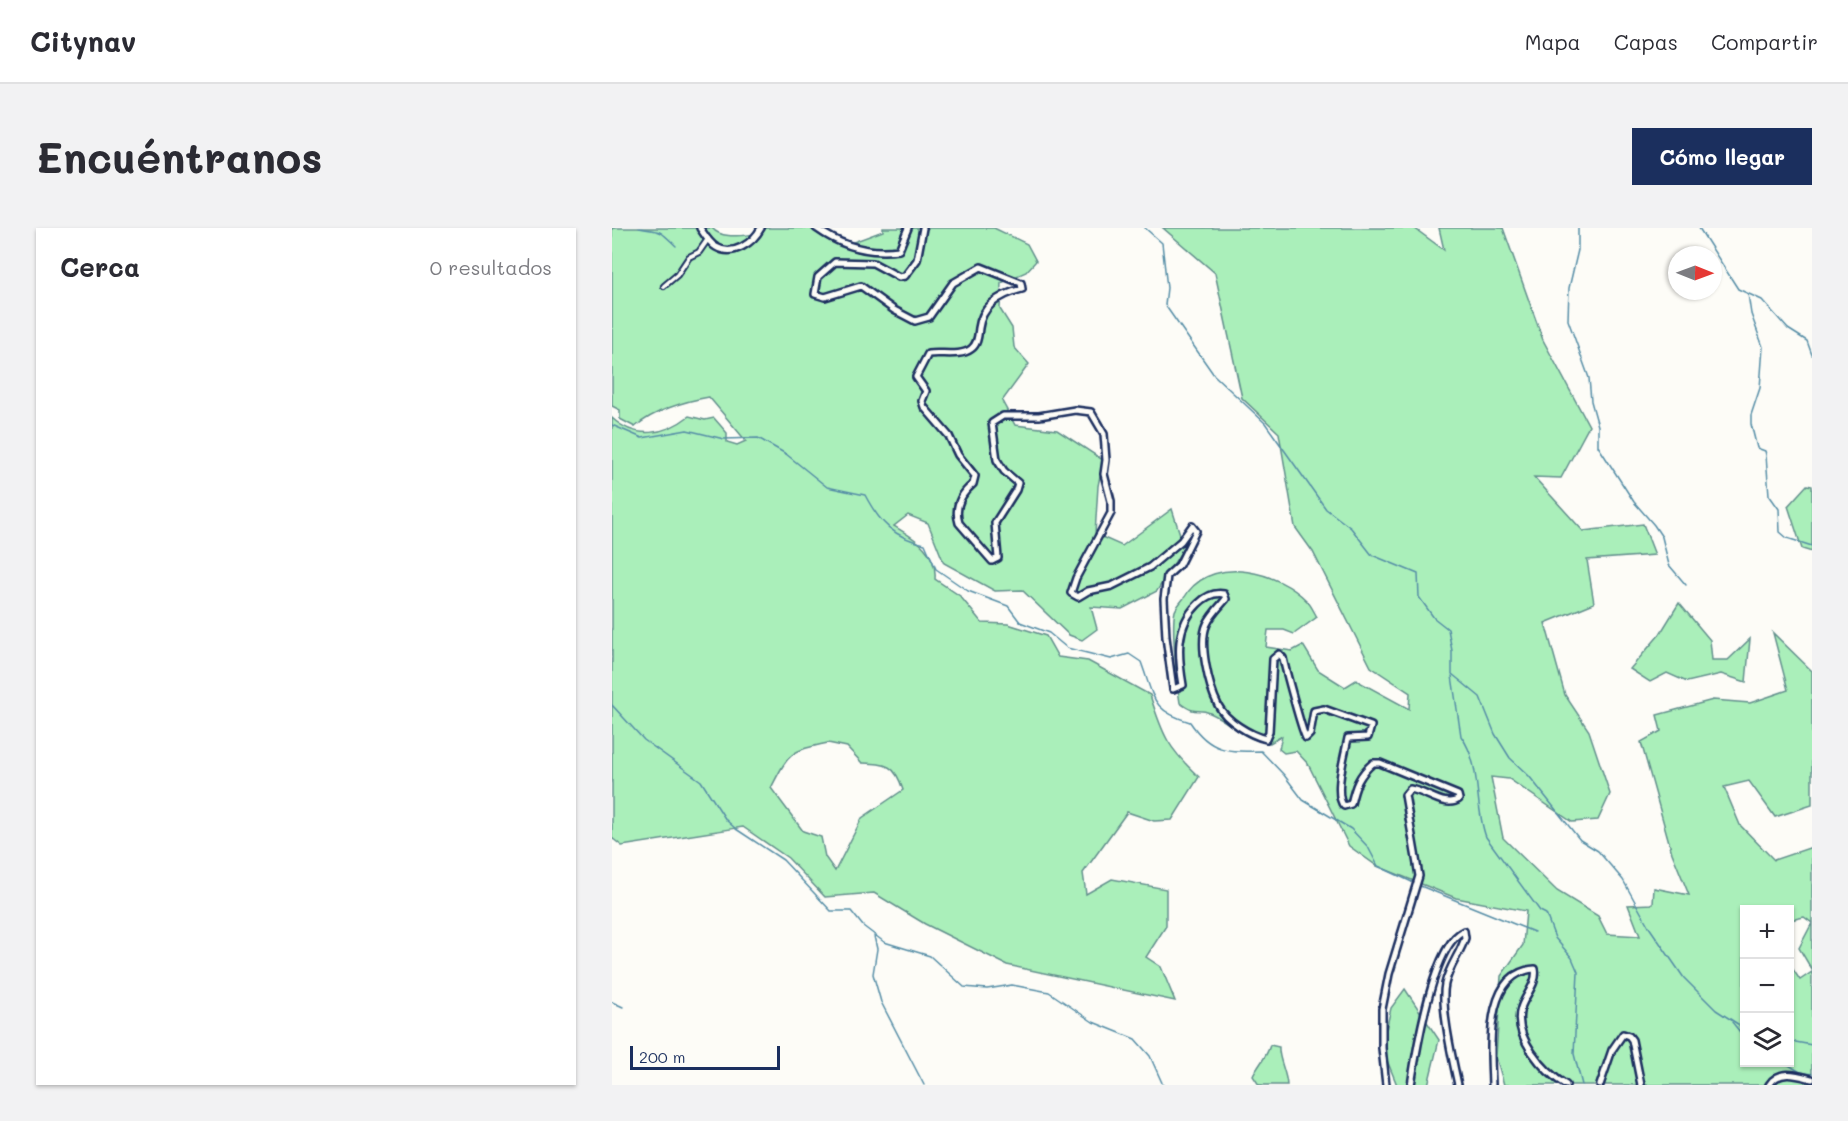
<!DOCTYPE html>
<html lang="es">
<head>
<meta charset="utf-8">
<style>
  body { margin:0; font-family:Mali,sans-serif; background:#f2f2f3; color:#2b2b33 }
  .controls { position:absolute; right:18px; bottom:18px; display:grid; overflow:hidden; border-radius:0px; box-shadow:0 2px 4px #0004 }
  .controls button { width:54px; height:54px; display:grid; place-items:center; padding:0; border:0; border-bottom:2px solid #e1e1e2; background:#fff; color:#2b2b33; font:30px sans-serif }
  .compass { position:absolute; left:1056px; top:18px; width:54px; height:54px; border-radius:50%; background:#fff; box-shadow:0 2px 4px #0004; rotate:91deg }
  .scale { position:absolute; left:18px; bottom:15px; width:150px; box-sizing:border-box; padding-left:6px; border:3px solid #1b2f5e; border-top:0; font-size:16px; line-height:21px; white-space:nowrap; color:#1b2f5e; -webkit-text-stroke:4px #fdfcf7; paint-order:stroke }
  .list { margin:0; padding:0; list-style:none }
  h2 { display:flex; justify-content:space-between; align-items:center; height:78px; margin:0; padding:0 24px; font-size:26px }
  h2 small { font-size:20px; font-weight:400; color:#7c7c81 }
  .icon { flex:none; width:33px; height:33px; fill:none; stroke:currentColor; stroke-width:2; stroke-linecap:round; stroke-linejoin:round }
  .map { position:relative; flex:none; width:1200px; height:857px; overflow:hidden; border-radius:0px }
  header { display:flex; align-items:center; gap:36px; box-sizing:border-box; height:84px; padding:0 30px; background:#fff; border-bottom:2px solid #e1e1e2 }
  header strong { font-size:28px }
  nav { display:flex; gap:33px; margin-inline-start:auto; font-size:21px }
  .intro { display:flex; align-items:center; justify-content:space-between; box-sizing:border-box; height:144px; padding:0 36px }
  h1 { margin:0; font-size:42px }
  .button { padding:15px 27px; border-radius:0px; background:#1b2f5e; color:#fff; font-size:21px; font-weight:700 }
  main { display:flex; gap:36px; padding:0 36px }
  aside { flex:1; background:#fff; border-radius:0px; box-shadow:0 2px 4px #0004 }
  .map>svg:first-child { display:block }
  .green { fill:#aaefba; stroke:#628f8c; stroke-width:1.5; fill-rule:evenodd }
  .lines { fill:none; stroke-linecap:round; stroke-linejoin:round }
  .stream { stroke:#558da6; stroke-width:1.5 }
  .minor-casing { stroke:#1b2f5e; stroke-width:8 }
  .tertiary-casing { stroke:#1b2f5e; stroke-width:10 }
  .minor { stroke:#fdfcf7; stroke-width:4 }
  .tertiary { stroke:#fdfcf7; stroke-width:5 }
</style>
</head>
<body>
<header>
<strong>Citynav</strong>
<nav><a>Mapa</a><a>Capas</a><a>Compartir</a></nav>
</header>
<div class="intro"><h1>Encuéntranos</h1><a class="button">Cómo llegar</a></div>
<main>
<aside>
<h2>Cerca<small>0 resultados</small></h2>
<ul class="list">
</ul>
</aside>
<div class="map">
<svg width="1200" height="857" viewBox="0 0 1200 857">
  <rect width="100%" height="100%" fill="#fdfcf7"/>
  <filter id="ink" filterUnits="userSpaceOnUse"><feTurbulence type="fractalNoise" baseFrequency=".0167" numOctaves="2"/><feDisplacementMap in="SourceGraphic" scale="12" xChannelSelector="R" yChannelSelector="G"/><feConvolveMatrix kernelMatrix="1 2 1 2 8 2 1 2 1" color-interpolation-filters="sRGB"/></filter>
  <g filter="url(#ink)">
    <g class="green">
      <path d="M0 0H100C111 13 134 6 149 6L154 0H198L236 16 271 3V0H382L415 16 424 33 414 44 389 55 388 81 400 100 402 119 417 136 390 173 403 197 445 202 491 232 486 258 483 306 510 318 560 281 572 319 545 363 510 381 479 379 485 401 470 412 457 407 410 362 383 363 332 335 316 295 296 287 282 298C304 311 325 323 323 351L348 368 370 395 396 396 434 408 446 429 476 433 538 467C551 508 556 520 587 549L560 592 542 593 515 584 471 645 474 666 500 651 554 661V698L534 729 549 739 563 773 395 737 313 696 262 665 213 669 176 630 131 599 10 618 0 610V190C24 212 53 207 77 188L93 192 102 190 115 205V214L125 217 134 213 97 169C73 173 41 183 23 199L8 191V182L0 178ZM216 515 235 519 250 535C275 536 283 536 291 562L250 590 223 643 213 629 209 609 191 603 159 560C177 525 177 523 216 515Z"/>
      <path d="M551 0H802L832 22 827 0H891L931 112 977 198 949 250 922 249 971 303 1031 296 1043 327 975 332 982 375 933 395 953 467 977 503 998 566 986 592 960 594 897 551 879 549 891 610 945 663 986 688 995 706 1028 708 1016 677 1041 676 1042 660 1077 667 1060 625 1029 514 1049 503 1045 487 1101 472 1138 475 1176 462 1161 405 1200 443V577L1163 589 1137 553 1112 559 1128 597 1162 632 1200 619V742L1187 720 1200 695 1192 689 1178 692V682H1132V834H1178V737L1188 752 1200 744V857H892L884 829 889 748 911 717 914 683 844 670 765 638 737 618 696 536 684 523 672 525 667 521 670 508 658 515C626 510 623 496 598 485 585 479 585 488 568 475 565 457 559 399 563 383 565 377 573 370 576 364 604 327 667 344 695 373 699 377 702 384 705 389L682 406 672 402H656L654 419 680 423 691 417 706 442 733 459 744 452 797 481 798 465 759 439 701 324 683 299 667 205 630 170 603 45Z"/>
      <path d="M1195 257 1200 258V324L1190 321 1176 278Z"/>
      <path d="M1067 375 1098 412 1100 432H1116L1138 411 1134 454 1109 446 1075 454 1055 445 1038 454 1018 441 1048 406Z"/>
      <path d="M793 761 827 812 816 857H785L770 820 779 780Z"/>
      <path d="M658 817 667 819C666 831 674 842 675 857H647L641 848C646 837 655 829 658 817Z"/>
    </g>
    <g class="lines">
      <g class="stream">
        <path d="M27 0C52 5 45 0 64 18"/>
        <path d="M533 0 550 15 555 60 553 77 602 147 653 195 714 281 739 300 760 327 806 346 807 369 822 390 836 401 840 423V446L868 469 883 506 898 530 917 548 968 612 986 623 1011 652 1037 699 1072 750 1104 782 1132 800"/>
        <path d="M966 0V22L957 60 956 92 977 150 979 173 986 198V218L1022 274 1042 297 1050 309 1057 337 1074 357"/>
        <path d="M1087 0 1126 61 1150 72 1176 101 1195 113 1200 127"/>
        <path d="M1136 66 1139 86 1151 119 1148 160 1139 187V196L1145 220 1153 223 1154 227 1157 267 1167 281 1168 304 1175 310 1200 318"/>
        <path d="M0 197 30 210 75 202 112 211 146 210 174 226 215 259 253 267C267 294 282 310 313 316L324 341 356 363 396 378 408 394 437 405 455 420 499 431 517 426 529 434C542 469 539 483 578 494 598 524 616 524 649 523L672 547 691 572 739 601 756 619 766 638 802 655"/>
        <path d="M840 448 849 508C870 537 862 577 874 609L928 683 934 686 943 710 960 730 966 744 962 826 970 857"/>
        <path d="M0 477 32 512 89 553 114 592 124 601 171 632 219 683H239L251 698 272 714 318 728 352 759 375 761 400 757 437 764 481 794 523 811 538 828 551 857"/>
        <path d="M806 657 922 704"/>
        <path d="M262 708 265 721 261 746 269 774 312 857"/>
        <path d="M0 774 11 779"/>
        <path d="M1120 794 1132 809"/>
        <path d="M1178 813 1200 817"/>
        <path d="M1172 834 1188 844 1200 846"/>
      </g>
      <g class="minor-casing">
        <path id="minor" d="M52 58 65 47 77 29 87 24 96 11"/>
      </g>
      <g class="tertiary-casing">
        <g id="tertiary">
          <path d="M88 0C92 6 97 15 104 19 121 29 141 15 149 0"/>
          <path d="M204 0C229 18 257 26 287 22L296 0"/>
          <path d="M311 0 305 32 293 48 287 49 261 35 223 34 206 49 203 66 213 69 249 58 282 82 303 93 317 89 341 55 369 39 409 55 410 61C390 66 370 77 367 100 366 107 366 116 359 121 348 129 329 124 316 126L304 149 314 163 310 173 312 179 337 208 346 227 363 248 361 256C349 266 342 279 347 295L380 333 386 330 383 295 404 262 406 255 392 243 385 232 380 195 391 188H427L463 182 479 184 492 206 494 232 492 246 499 273V285L464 350 459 365 466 369 476 363 500 358 538 339 569 313 580 298 584 303 567 337 555 348 552 371 554 409 561 461 571 457C566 428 563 398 586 376 593 369 602 364 612 366L614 371C608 378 599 387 595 396 586 415 597 459 606 477 614 493 638 507 654 511L657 504 661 431 667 426 671 430C673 440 691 507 694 510L698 506 702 483 712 481 759 498 756 509 736 510C733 526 721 567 732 578L739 576C743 558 747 547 761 535H768L846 567 847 571C834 581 814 563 798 561L793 567 807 648 777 746 770 781V820L774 857"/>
          <path d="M799 857C804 825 821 715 852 703L853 710C848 726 837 738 833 756 828 778 841 833 846 857"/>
          <path d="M880 857C879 822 871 744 923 741 926 755 913 767 909 780 900 808 932 844 954 857"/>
          <path d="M988 857 1000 822 1011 806 1017 808 1020 812 1029 857"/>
          <path d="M1157 857C1167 841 1185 847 1200 851"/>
        </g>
      </g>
      <use href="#minor" class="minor"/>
      <use href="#tertiary" class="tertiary"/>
    </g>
  </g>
</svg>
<div class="controls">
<button>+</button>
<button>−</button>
<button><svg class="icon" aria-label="layers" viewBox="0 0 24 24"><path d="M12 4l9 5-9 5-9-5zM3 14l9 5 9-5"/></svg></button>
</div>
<svg class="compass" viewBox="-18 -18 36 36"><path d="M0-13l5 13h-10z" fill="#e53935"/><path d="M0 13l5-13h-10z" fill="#7c7c81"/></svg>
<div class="scale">200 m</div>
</div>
</main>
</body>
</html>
